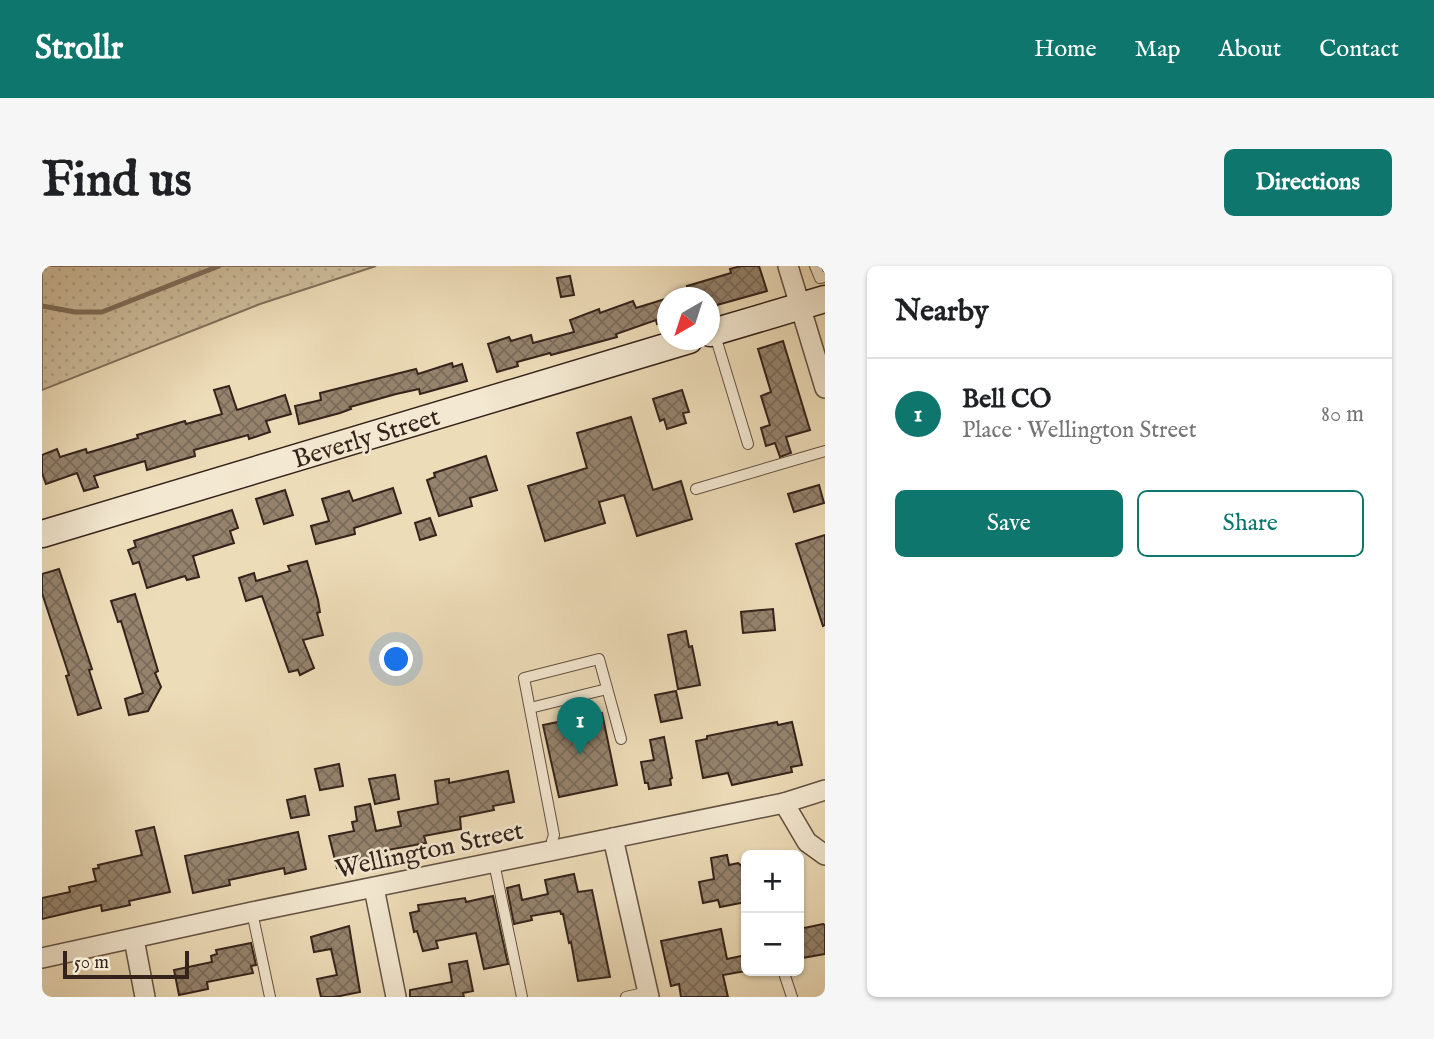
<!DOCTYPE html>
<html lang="en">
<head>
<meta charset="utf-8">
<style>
  body { margin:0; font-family:"IM FELL English",serif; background:#f6f6f6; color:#202124 }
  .controls { position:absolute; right:21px; bottom:21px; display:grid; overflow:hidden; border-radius:10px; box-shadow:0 2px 5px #0004 }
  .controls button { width:63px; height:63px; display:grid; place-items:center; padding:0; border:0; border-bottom:2px solid #e0e0e0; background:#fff; color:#202124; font:35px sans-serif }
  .compass { position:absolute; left:615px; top:21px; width:63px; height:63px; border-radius:50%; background:#fff; box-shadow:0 2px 5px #0004; rotate:219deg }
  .scale { position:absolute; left:21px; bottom:18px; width:126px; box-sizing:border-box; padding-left:7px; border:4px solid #35231b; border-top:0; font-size:19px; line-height:24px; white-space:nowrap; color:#35231b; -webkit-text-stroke:5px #f3e8d1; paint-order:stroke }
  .you { position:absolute; left:355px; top:394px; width:24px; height:24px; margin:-18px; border:5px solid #fff; border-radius:50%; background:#1a73e8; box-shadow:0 0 0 10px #1a73e833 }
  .badge { display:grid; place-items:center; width:46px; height:46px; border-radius:50%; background:#0f766e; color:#fff; font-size:23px; font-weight:700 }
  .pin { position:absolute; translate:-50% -58px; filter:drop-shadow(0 2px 4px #0008) }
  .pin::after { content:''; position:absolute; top:37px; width:24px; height:21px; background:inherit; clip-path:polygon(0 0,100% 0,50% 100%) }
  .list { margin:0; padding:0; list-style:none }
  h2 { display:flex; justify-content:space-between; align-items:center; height:91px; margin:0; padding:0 28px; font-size:30px }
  h2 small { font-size:23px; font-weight:400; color:#757577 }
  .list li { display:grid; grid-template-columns:46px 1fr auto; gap:21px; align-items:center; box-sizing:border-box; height:112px; padding:0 28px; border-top:2px solid #e0e0e0 }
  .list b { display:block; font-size:26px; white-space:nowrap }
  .list p { margin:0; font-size:23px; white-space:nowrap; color:#757577 }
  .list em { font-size:23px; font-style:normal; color:#757577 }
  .actions { display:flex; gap:14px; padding:21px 28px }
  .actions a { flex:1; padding:16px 0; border:2px solid #0f766e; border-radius:10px; text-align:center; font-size:24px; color:#0f766e }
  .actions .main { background:#0f766e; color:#fff }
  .map { position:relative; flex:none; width:783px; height:731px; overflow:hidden; border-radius:10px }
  header { display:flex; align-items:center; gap:42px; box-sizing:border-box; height:98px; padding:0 35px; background:#0f766e; color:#fff }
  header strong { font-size:33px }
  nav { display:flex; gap:38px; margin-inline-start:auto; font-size:24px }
  .intro { display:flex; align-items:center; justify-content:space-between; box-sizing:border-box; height:168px; padding:0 42px }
  h1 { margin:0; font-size:49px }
  .button { padding:18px 32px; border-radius:10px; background:#0f766e; color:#fff; font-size:24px; font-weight:700 }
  main { display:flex; gap:42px; padding:0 42px }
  aside { flex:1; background:#fff; border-radius:10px; box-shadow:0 2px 5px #0004 }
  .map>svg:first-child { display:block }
  .park { fill:url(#park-dots); stroke:#82705c; stroke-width:2 }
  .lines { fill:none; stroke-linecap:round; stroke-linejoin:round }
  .stream { stroke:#7e6c59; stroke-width:5 }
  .building { fill:url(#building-cross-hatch); stroke:#35231b; stroke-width:2 }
  .lane-casing { stroke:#635142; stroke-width:12 }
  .street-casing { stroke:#635142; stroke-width:22 }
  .secondary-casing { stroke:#35231b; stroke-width:29 }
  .lane { stroke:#f3e8d1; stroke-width:10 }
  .street { stroke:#f3e8d1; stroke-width:19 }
  .secondary { stroke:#f3e8d1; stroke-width:26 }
  .labels { text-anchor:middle; stroke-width:5; stroke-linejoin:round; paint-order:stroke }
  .street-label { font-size:26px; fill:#35231b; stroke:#f3e8d1 }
</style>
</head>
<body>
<header>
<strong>Strollr</strong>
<nav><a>Home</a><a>Map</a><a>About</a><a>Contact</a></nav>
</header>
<div class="intro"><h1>Find us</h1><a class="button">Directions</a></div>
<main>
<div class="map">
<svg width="783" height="731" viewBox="0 0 783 731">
  <defs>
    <pattern id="park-dots" width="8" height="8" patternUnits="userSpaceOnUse" patternTransform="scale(1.75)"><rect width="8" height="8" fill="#cebd9d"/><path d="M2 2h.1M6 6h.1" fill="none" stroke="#b2a287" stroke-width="1.8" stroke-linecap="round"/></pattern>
    <pattern id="building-cross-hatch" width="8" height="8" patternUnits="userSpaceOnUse" patternTransform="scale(1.75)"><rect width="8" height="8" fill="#95836d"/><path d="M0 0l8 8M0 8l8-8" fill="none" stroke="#7a6b59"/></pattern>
  </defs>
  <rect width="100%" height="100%" fill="#eddcb8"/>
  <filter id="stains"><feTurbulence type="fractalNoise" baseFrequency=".00286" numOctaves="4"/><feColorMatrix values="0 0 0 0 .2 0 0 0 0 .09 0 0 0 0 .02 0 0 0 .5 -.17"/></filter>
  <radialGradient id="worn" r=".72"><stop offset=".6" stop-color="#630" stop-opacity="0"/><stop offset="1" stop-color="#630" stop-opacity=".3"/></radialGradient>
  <path class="park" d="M0 0H334L218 38 0 124Z"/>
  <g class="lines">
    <path class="stream" d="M0 40 33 46H60L177 0"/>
  </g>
  <g class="building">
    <path d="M699 0H717L725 25 668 41V32H648L645 20 689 7 688 3Z"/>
    <path d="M528 10 532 29 519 31 515 12Z"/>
    <path d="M626 32V54L615 58 614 54 574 68 575 71 509 89 508 87 475 96 476 100 455 106 446 78 467 71 469 75 489 69 491 77 532 66 528 54 557 43 558 47 591 35 594 42Z"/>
    <path d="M741 75 768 164 744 171 749 187 738 191 733 177 724 180 719 162 728 159 719 130 729 126 716 83Z"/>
    <path d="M410 97 411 101 420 98 425 115 378 128 377 123 354 128 308 141 309 143 298 147 257 158 253 140 279 134 278 127 374 103 376 108Z"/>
    <path d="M187 120 195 144 243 129 249 148 224 155 228 166 207 173 206 169 152 184 153 190 105 204 103 195 52 210 56 221 42 225 35 207 4 218 0 207V189L15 183 18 191 44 183 45 187 96 172 95 169 143 155 144 158 180 148 172 124Z"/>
    <path d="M640 124 647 146 641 147 644 157 625 163 622 153 618 155 611 133Z"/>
    <path d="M589 151 611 224 639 215 650 253 595 270 582 229 557 236 563 257 503 275 486 220 545 202 535 167Z"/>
    <path d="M444 190 455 224 428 232 430 240 397 250 385 214 393 211 392 207Z"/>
    <path d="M777 219 782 237 752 246 746 228Z"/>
    <path d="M351 222 359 247 312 262 313 268 274 278 269 260 287 255 280 233 307 225 311 235Z"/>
    <path d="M243 224 251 249 222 258 214 233Z"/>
    <path d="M190 244 196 262 188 265 192 277 151 290 157 311 145 314 143 310 105 322 97 296 91 298 86 284 94 281 92 275Z"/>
    <path d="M388 252 394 269 378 274 373 257Z"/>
    <path d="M783 269V359L781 360 754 278Z"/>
    <path d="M265 295 276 334 278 346 275 347 281 369 261 374 272 402 258 409 256 404 247 406 220 330 204 335 197 312 212 307 214 315 248 305 246 300Z"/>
    <path d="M17 303 50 403 47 404 59 442 36 449 24 410 27 409 0 327V308Z"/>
    <path d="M93 328 116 405 113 407 119 421 106 445 87 449 83 433 101 427 79 355 76 356 69 335Z"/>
    <path d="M731 343 733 364 701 367 699 346Z"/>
    <path d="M644 365 647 381 650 380 658 419 636 423 626 369Z"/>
    <path d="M634 425 640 452 619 456 613 429Z"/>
    <path d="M560 447 575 519 517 531 501 459Z"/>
    <path d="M735 456 736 459 750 456 760 499 749 501 750 506 690 519 686 507 661 512 654 475 665 473V470Z"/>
    <path d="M622 471 630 512 628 513 629 519 607 523 606 517H603L599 496 612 494 608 474Z"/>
    <path d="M297 498 301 520 278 524 273 503Z"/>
    <path d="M466 505 472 536 451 540 452 544 418 551 419 563 382 570 384 577 340 585 341 592 295 602 287 570 312 565 310 556 315 555 313 541 328 538 334 565 359 560 356 546 396 538 393 515 407 513V517Z"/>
    <path d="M353 509 357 533 333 538 327 513Z"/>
    <path d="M263 530 267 549 249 552 245 534Z"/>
    <path d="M112 561 128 626 87 635 88 639 79 641 60 645 59 639 0 653V632L28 626 27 621 54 615 51 603 57 602 56 599 100 589 94 565Z"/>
    <path d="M256 566 264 603 243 608 242 602 187 614 188 619 151 627 143 590Z"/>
    <path d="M685 589 687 599 696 597 704 603V636L678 641 676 634 661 637 657 616 672 613 669 592Z"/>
    <path d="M532 608 536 626 550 624 568 711 536 715 529 676 527 677 521 648H519L518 645 489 650 490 654 472 658 465 622 477 619 480 634 506 628 503 614Z"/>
    <path d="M451 630 466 698 442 703 434 667 394 675 396 682 381 685 375 665 372 666 368 647 377 645 376 639 423 632 424 636Z"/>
    <path d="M781 658 783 659V688L760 692 759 685H757V663Z"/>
    <path d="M307 660 318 726 293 731H279L275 713 295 709 289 683 272 686 269 671Z"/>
    <path d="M679 663 685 693 704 689V705L681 709 686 731H639L637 718 629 720 619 675Z"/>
    <path d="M209 677 214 699 209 700 211 707 165 716 166 723 137 729 132 704 170 696 169 690 175 688 174 684Z"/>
    <path d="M425 695 431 725 421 727 422 731H368V724L410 716 407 698Z"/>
  </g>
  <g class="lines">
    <g class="lane-casing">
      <g id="lane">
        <path d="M773 0 778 12 783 11"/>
        <path d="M672 66 706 178"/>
        <path d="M654 223 783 185"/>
        <path d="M488 442 565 423"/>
        <path d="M510 575 512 569 482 412 557 393 579 473"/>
        <path d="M452 597 480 731"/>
        <path d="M210 646 228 731"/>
        <path d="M743 710 750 731"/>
        <path d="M584 731 606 726"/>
      </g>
    </g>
    <g class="street-casing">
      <g id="street">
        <path d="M746 0 783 122"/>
        <path d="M742 537 765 576 783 589"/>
        <path d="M571 572 607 731"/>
        <path d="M332 622 354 731"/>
        <path d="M92 673 103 731"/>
        <path d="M0 692 210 646 742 537 783 524"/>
      </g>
    </g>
    <g class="secondary-casing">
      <g id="secondary">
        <path d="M668 67 783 33"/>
        <path d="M0 268 647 74"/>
      </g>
    </g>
    <use href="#lane" class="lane"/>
    <use href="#street" class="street"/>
    <use href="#secondary" class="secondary"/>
  </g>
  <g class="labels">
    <g class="street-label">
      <text transform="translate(324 171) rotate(-17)" y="9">Beverly Street</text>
      <text transform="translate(387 583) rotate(-12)" y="9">Wellington Street</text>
    </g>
  </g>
  <rect width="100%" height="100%" filter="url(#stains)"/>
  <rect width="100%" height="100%" fill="url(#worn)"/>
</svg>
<div class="controls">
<button>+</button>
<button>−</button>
</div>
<svg class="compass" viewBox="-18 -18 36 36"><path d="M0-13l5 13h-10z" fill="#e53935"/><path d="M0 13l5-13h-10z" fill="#757577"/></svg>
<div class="scale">50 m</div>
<div class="you"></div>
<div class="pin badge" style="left:538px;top:489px">1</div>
</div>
<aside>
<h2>Nearby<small></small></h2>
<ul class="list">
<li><span class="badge">1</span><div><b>Bell CO</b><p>Place · Wellington Street</p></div><em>80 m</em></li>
</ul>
<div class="actions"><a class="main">Save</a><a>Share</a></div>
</aside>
</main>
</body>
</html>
